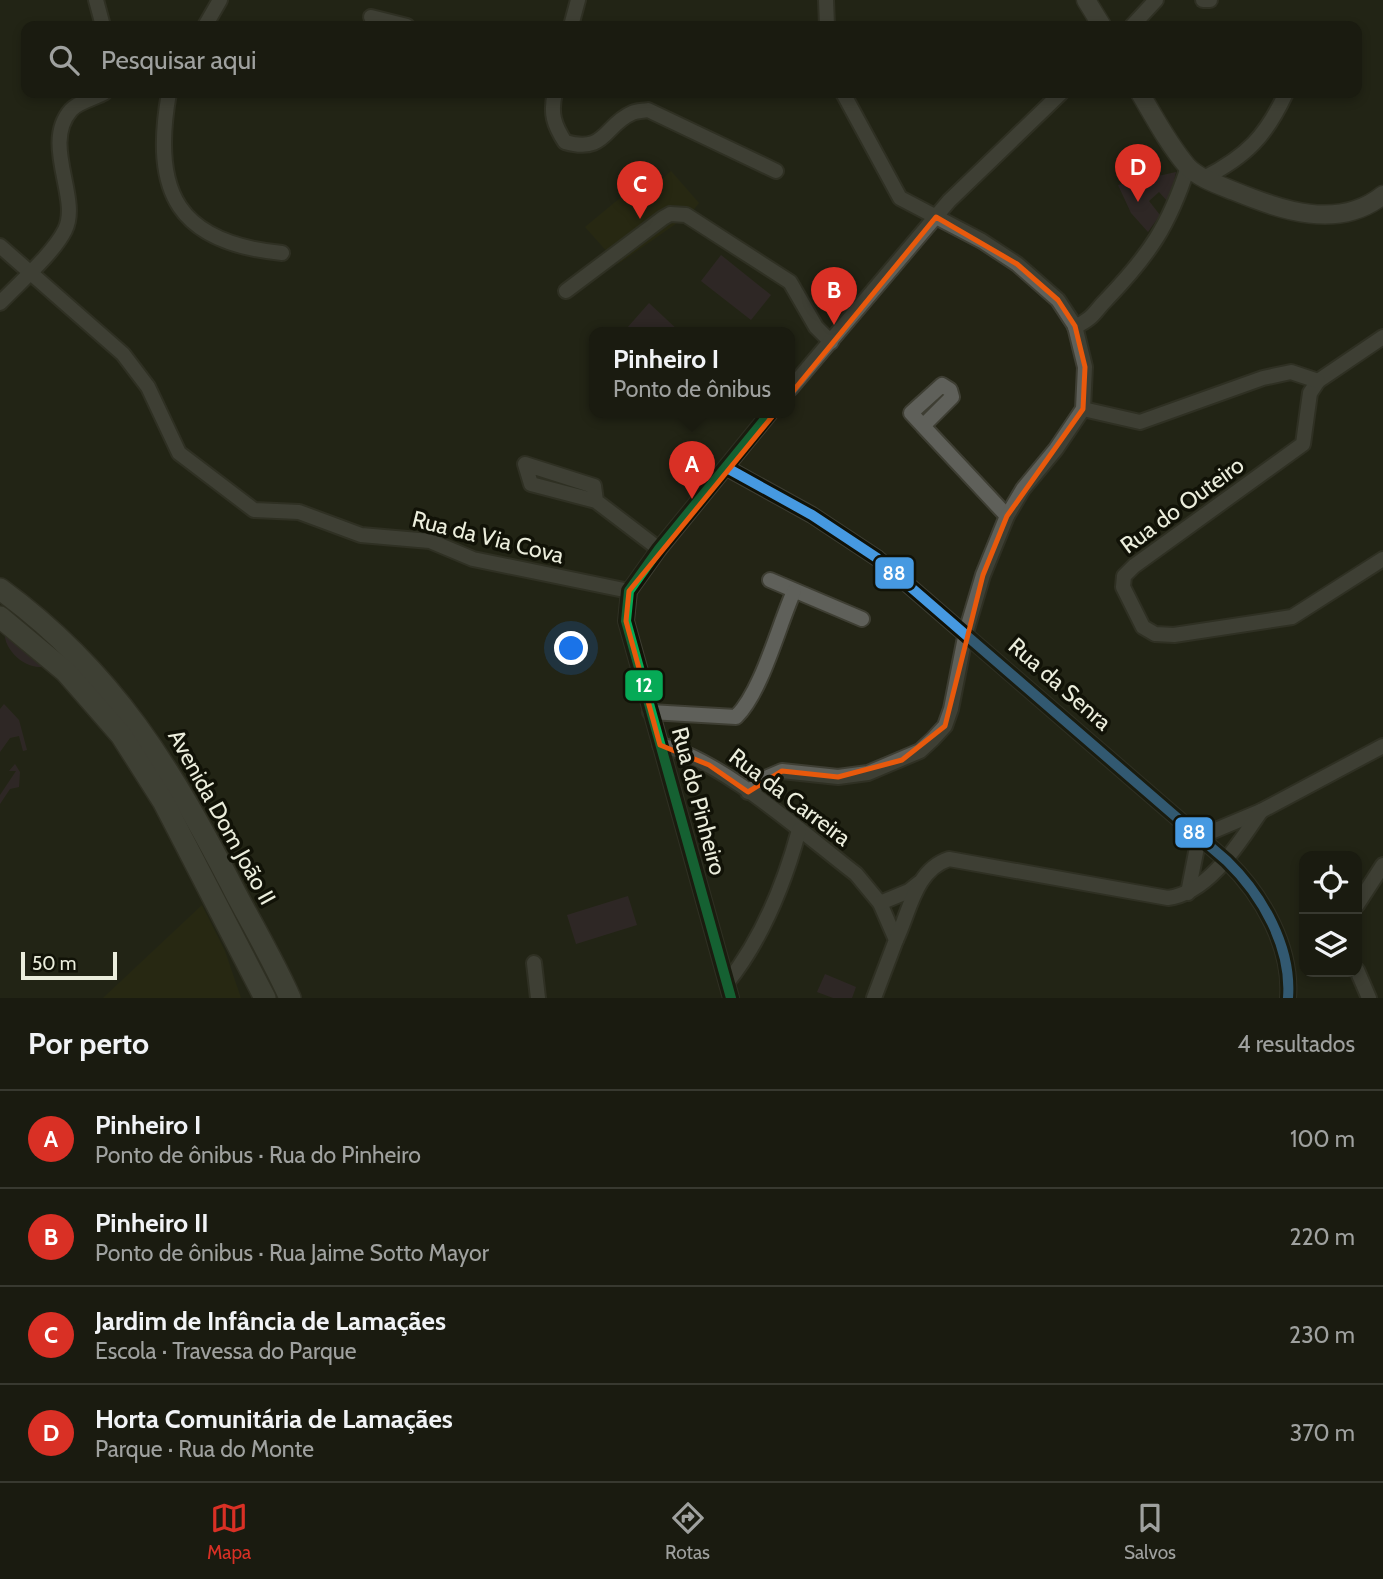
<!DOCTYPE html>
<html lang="pt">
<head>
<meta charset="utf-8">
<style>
  body { margin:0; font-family:Cabin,sans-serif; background:#27281e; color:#f1f3f6 }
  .controls { position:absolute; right:21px; bottom:21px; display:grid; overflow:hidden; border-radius:14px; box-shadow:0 4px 10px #0003 }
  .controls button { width:63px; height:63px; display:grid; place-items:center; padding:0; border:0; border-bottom:2px solid #383930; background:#1a1b10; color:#f1f3f6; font:35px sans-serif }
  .scale { position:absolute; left:21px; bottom:18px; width:96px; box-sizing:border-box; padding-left:7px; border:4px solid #ebeddc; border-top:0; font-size:19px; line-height:24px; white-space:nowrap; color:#ebeddc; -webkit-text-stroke:5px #111207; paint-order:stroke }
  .you { position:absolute; left:572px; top:649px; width:24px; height:24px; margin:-18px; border:5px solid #fff; border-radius:50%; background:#1a73e8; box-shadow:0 0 0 10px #1a73e833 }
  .badge { display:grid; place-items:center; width:46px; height:46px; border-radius:50%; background:#d93025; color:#fff; font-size:23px; font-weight:700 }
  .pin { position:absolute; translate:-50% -58px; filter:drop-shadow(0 2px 4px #0008) }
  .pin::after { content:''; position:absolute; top:37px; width:24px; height:21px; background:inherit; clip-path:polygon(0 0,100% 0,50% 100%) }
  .popup { position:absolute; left:589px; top:327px; width:206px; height:91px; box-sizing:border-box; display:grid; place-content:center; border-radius:14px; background:#1a1b10; filter:drop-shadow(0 2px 5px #0005); font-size:23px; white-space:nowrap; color:#9fa19f }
  .popup b { font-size:26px; color:#f1f3f6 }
  .popup::after { content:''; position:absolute; left:50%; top:100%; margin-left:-14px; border:14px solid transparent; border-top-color:#1a1b10 }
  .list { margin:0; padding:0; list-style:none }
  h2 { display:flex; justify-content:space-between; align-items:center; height:91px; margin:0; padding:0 28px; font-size:30px }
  h2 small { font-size:23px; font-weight:400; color:#9fa19f }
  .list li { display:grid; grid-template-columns:46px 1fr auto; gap:21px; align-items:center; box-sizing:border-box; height:98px; padding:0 28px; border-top:2px solid #383930 }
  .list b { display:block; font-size:26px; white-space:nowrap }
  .list p { margin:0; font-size:23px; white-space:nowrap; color:#9fa19f }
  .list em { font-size:23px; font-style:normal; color:#9fa19f }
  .icon { flex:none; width:38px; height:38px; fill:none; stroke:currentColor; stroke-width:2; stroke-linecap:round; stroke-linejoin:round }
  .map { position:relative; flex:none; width:1383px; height:998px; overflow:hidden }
  .search { position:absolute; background:#1a1b10; box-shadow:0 4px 10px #0003; left:21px; right:21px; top:21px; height:77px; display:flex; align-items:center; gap:18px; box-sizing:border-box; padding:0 24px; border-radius:14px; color:#9fa19f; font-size:26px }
  .sheet { height:483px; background:#1a1b10 }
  nav { display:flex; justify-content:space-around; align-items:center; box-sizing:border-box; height:98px; border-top:2px solid #383930; background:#1a1b10; font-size:19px; color:#9fa19f }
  nav a { display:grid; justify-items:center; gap:4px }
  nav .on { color:#d93025 }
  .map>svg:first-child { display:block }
  .built { fill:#2d2e0e }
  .green { fill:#3d2c38 }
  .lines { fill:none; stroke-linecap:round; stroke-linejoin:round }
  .minor-casing { stroke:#3e3e33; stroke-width:18 }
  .tertiary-casing { stroke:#3e3e33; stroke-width:21 }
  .secondary-casing { stroke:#3e3e33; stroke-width:24 }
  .minor { stroke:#5f605a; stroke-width:14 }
  .tertiary { stroke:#5f605a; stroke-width:18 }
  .secondary { stroke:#61625a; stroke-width:21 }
  .bus-1-casing { stroke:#111207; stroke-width:16 }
  .bus-2-casing { stroke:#111207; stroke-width:16 }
  .bus-1 { stroke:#4699e1; stroke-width:10 }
  .bus-2 { stroke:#06aa56; stroke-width:10 }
  .marked { fill:none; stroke:#e8590c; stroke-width:5; stroke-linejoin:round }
  .labels { text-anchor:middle; stroke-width:7; stroke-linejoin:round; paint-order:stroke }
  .street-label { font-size:23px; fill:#ebeddc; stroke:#111207 }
  .line-badge { stroke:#111207; stroke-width:2.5 }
  .badge-label { font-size:19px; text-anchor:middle; font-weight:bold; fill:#fff }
</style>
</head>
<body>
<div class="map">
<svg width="1383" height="998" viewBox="0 0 1383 998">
  <rect width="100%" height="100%" fill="#232415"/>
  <g class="built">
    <path d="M671 171 699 203 684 222 677 223 618 264 585 227 620 198 629 176 660 181Z"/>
    <path d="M202 905 225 951 241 998H103Z"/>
  </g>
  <g class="green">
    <path d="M1176 172 1169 203 1159 192 1149 201 1160 215 1148 232 1131 213 1118 185Z"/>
    <path d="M721 255 771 295 751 320 701 281Z"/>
    <path d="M649 303 681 333H632L627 328Z"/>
    <path d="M5 629 46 666C27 672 1 649 5 629Z"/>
    <path d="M4 704 19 720 27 750 23 751 19 736 10 738 0 752V709Z"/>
    <path d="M15 764 20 772 19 787 10 789 0 804V795L16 771H9Z"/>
    <path d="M628 896 637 925 576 944 567 915Z"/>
    <path d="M825 974 856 987 852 998H833L817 992Z"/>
  </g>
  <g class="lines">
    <g class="minor-casing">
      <g id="minor">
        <path d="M96 0 103 26"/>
        <path d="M826 0 827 26"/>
        <path d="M1203 0H1210"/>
        <path d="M371 17 407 26"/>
        <path d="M205 26 220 0"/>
        <path d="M571 26 578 0"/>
        <path d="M1132 26 1156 0"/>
        <path d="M169 93C151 193 178 243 282 253"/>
        <path d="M555 93C550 113 554 125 565 142 606 154 604 125 632 113 636 111 643 111 648 110L776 171"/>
        <path d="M1204 178C1247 156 1266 136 1286 93"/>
        <path d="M0 246 123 354 148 387 179 453 254 510 299 512 361 535 430 541 473 559 629 591"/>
        <path d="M566 291 663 218 670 214 686 215 790 282 816 327 831 342"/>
        <path d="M0 303C19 283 53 254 65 230 81 198 41 144 71 110 78 102 95 98 104 93"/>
        <path d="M1075 327C1095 317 1093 313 1107 299 1149 255 1169 226 1188 167"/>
        <path d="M1383 337 1318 381 1310 393 1303 444 1134 566 1124 576 1123 587 1143 627 1155 634 1174 635 1292 617 1383 559"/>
        <path d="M790 389 949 201 1061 93"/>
        <path d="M1083 409 1140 422 1263 378 1291 372 1318 381"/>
        <path d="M923 426 911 413 942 385 950 390 952 397 923 426 1007 516"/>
        <path d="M727 468 812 515 877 558 1227 861C1262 895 1292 947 1288 998"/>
        <path d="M596 501 594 486 525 464 531 484 596 501 659 549"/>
        <path d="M770 580 862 619"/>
        <path d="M650 712 736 717C762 691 778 627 794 591"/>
        <path d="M660 745C721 759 805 835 856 874L880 903 896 940 874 998"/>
        <path d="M748 792 768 777 782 771 838 777 868 773 920 751 933 739 945 726 951 709 966 632 983 575 1007 516 1023 489 1056 449 1083 409 1085 367 1075 326 1058 300 1017 264 982 241 900 198 843 93"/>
        <path d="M1188 893 1199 837 1261 811 1383 746"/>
        <path d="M880 903 909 891 919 883"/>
        <path d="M1357 905 1383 865"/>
        <path d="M896 940C910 911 915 870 949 859L1168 898C1209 893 1239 843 1261 811"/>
        <path d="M534 963 538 998"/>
        <path d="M1357 970 1369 998"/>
        <path d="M727 983C762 939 784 885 799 830"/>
        <path d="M731 998 626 621 629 591 659 549 770 413"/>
      </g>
    </g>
    <g class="tertiary-casing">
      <g id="tertiary">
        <path d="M1086 0 1102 26"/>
        <path d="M1140 93C1154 117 1169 145 1187 166 1198 178 1219 185 1234 191 1281 210 1338 231 1383 195"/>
      </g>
    </g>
    <g class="secondary-casing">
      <g id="secondary">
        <path d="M0 589C115 673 172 770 236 894 254 928 274 962 290 998"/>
        <path d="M0 617 66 672 121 735 163 801 265 998"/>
      </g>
    </g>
    <use href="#minor" class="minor"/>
    <use href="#tertiary" class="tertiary"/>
    <use href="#secondary" class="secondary"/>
    <g class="bus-1-casing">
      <path id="bus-1" d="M727 468 812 515 877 558 1227 861C1262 895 1292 947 1288 998"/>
    </g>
    <g class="bus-2-casing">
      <path id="bus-2" d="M731 998 626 621 629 591 659 549 770 413"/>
    </g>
    <use href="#bus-1" class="bus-1"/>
    <use href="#bus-2" class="bus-2"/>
  </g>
  <path d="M0 0H1383V998H0ZM936 217 1017 264 1058 300 1075 326 1085 367 1083 409 1007 516 983 575 945 726 902 760 838 777 782 771 748 792 709 765 660 745 626 621 629 591Z" fill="#232415" fill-opacity=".55" fill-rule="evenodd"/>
  <path class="marked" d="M936 217 1017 264 1058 300 1075 326 1085 367 1083 409 1007 516 983 575 945 726 902 760 838 777 782 771 748 792 709 765 660 745 626 621 629 591Z"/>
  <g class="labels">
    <g class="street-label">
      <text transform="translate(1182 505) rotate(-36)" y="8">Rua do Outeiro</text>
      <text transform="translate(488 537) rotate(14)" y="8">Rua da Via Cova</text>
      <text transform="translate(1060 684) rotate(41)" y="8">Rua da Senra</text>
      <text transform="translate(790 797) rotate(37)" y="8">Rua da Carreira</text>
      <text transform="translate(699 801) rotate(75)" y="8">Rua do Pinheiro</text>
      <text transform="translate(222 817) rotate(61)" y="8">Avenida Dom João II</text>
    </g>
  </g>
  <g class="line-badge">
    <rect x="874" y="556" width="41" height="34" rx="7" fill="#4699e1"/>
    <rect x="624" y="669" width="40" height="33" rx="7" fill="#06aa56"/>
    <rect x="1174" y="816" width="40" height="33" rx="7" fill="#4699e1"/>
  </g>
  <g class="badge-label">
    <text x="894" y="580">88</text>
    <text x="644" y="692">12</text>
    <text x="1194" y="839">88</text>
  </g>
</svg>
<div class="controls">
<button><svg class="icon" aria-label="locate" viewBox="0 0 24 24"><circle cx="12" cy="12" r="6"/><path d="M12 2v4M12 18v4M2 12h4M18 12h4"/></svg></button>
<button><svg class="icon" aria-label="layers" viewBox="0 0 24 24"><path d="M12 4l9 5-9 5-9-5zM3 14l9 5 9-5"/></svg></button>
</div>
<div class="scale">50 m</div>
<div class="you"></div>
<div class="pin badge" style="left:692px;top:499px">A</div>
<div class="popup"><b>Pinheiro I</b>Ponto de ônibus</div>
<div class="pin badge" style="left:834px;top:325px">B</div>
<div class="pin badge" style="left:640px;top:219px">C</div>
<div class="pin badge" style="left:1138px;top:202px">D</div>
<div class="search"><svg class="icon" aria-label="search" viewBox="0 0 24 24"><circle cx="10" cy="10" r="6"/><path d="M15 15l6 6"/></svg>Pesquisar aqui</div>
</div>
<section class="sheet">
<h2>Por perto<small>4 resultados</small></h2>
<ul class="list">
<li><span class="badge">A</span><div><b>Pinheiro I</b><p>Ponto de ônibus · Rua do Pinheiro</p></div><em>100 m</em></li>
<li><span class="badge">B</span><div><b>Pinheiro II</b><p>Ponto de ônibus · Rua Jaime Sotto Mayor</p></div><em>220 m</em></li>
<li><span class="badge">C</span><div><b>Jardim de Infância de Lamaçães</b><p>Escola · Travessa do Parque</p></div><em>230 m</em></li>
<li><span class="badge">D</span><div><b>Horta Comunitária de Lamaçães</b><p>Parque · Rua do Monte</p></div><em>370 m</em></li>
</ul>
</section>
<nav>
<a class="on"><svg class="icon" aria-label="map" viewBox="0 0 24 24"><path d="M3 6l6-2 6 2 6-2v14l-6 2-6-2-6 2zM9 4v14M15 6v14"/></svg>Mapa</a>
<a><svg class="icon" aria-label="directions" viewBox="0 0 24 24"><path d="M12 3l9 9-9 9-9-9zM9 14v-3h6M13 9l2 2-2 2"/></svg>Rotas</a>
<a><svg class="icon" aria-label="saved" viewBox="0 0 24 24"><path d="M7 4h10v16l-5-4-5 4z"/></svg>Salvos</a>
</nav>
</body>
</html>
